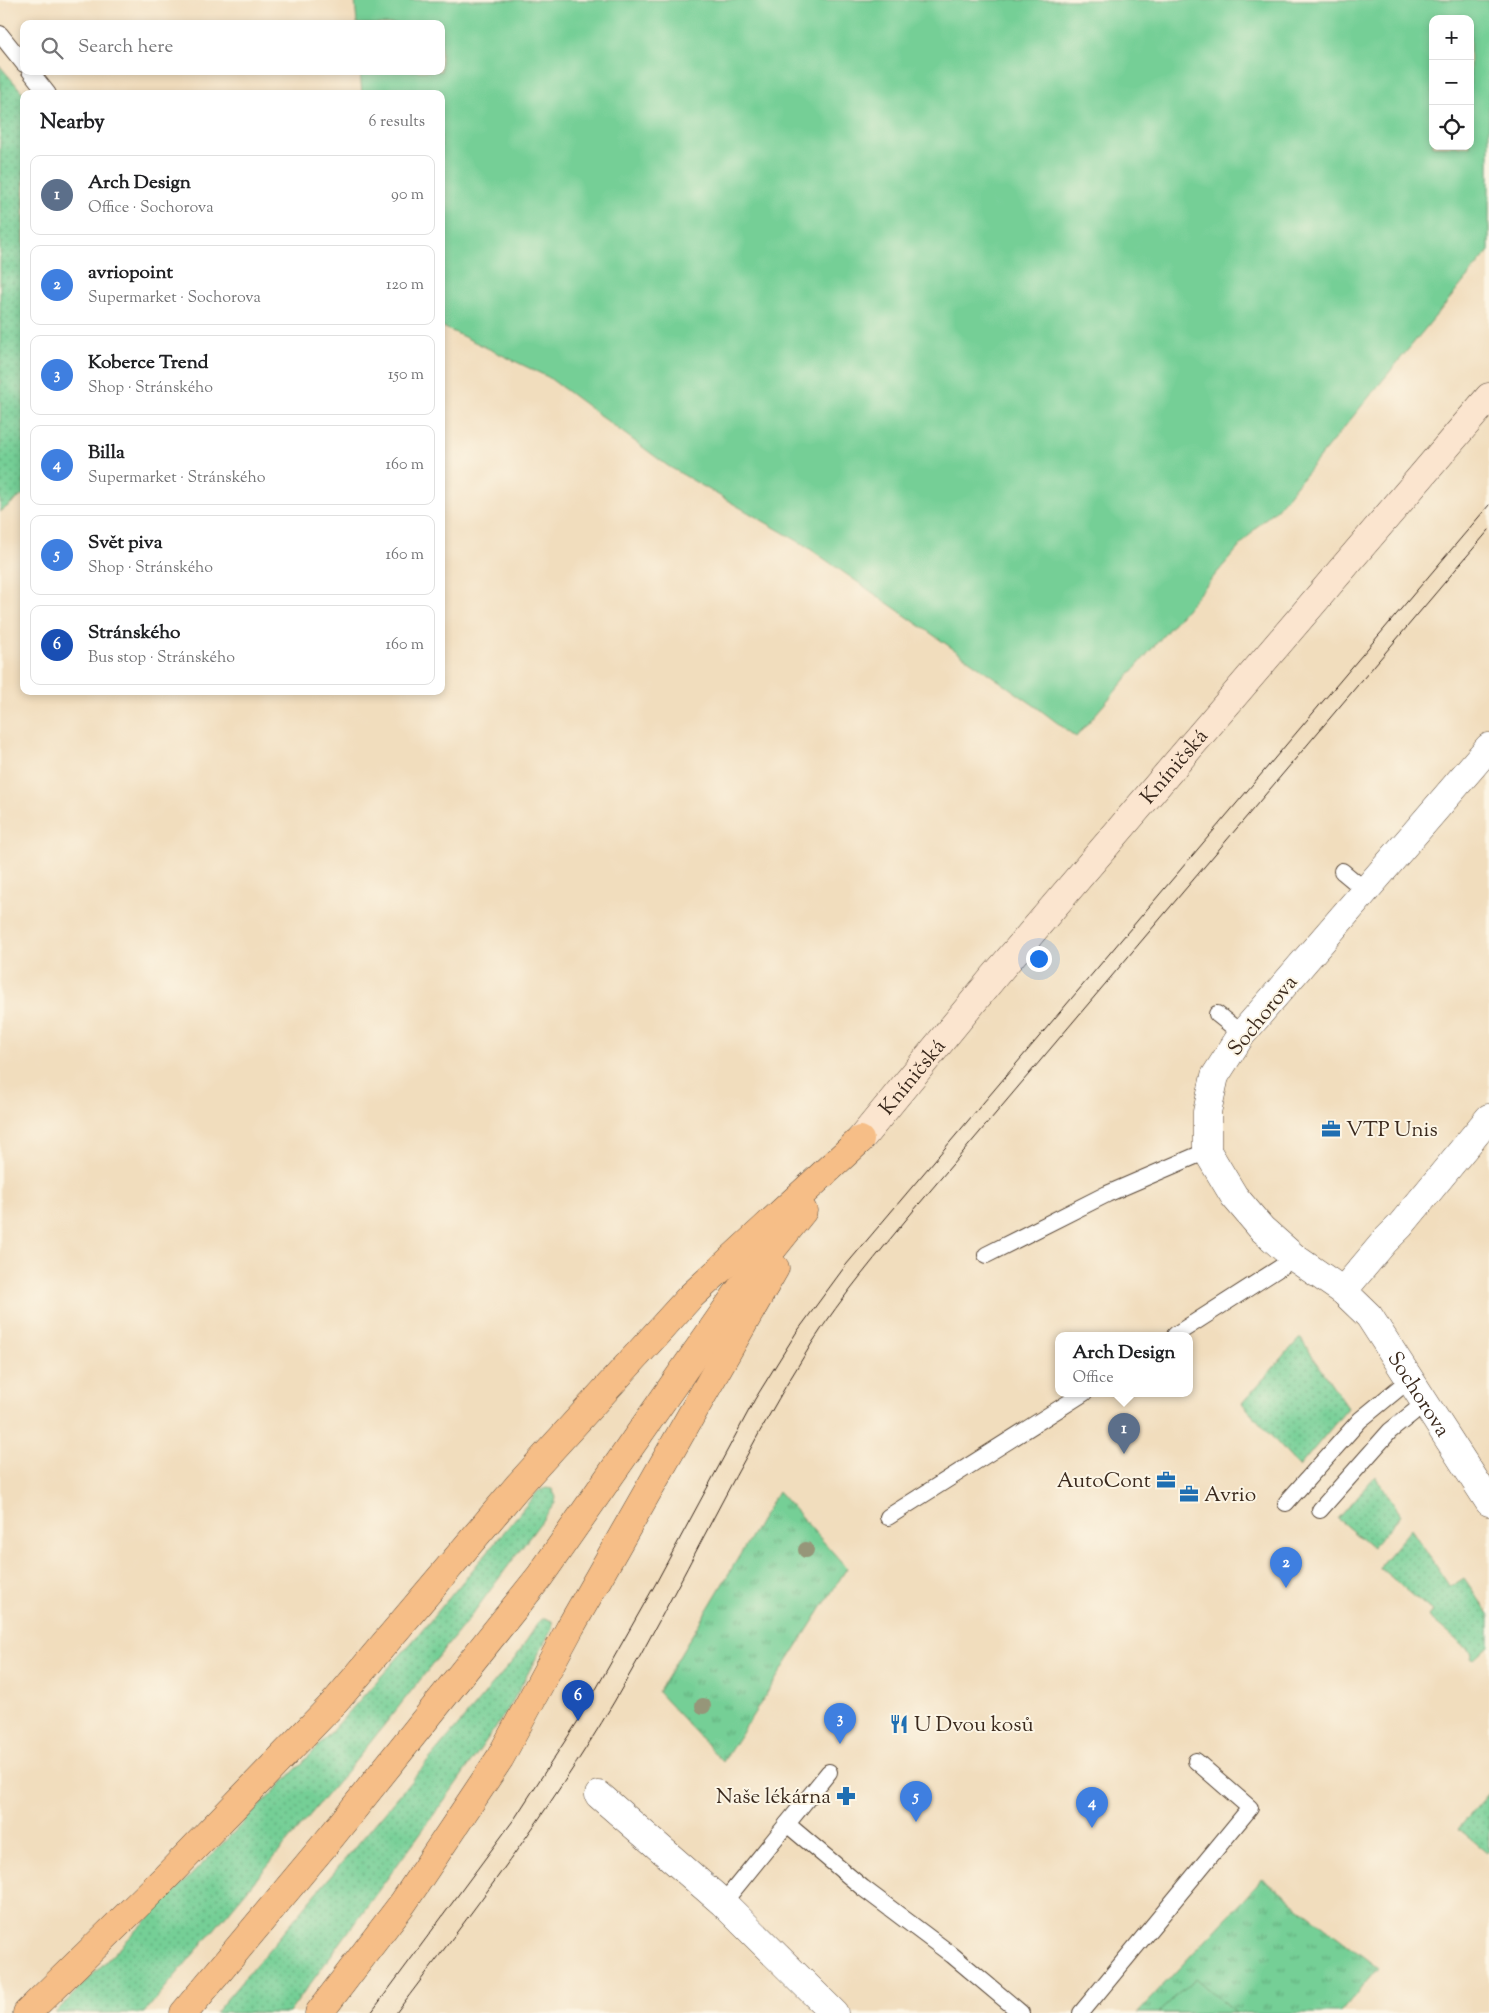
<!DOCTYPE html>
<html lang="en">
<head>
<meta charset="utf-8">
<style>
  body { margin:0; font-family:"Sorts Mill Goudy",serif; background:#f2f2f2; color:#202124 }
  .controls { position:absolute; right:15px; top:15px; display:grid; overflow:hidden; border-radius:10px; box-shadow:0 2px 8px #0003 }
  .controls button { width:45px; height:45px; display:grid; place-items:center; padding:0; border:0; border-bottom:1px solid #e0e0e0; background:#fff; color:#202124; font:25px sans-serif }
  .you { position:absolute; left:1038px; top:958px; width:18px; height:18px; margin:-12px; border:4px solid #fff; border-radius:50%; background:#1a73e8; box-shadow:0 0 0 8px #1a73e833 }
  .badge { display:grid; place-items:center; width:32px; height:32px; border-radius:50%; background:#1a73e8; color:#fff; font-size:16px; font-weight:700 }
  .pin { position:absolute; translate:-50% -41px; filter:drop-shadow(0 1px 2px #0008) }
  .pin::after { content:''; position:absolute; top:26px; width:18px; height:15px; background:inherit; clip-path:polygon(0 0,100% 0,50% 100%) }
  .popup { position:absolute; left:1055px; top:1332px; width:138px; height:65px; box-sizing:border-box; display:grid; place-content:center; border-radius:10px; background:#fff; filter:drop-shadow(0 1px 4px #0005); font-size:16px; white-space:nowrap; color:#757577 }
  .popup b { font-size:19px; color:#202124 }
  .popup::after { content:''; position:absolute; left:50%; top:100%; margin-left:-10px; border:10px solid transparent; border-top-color:#fff }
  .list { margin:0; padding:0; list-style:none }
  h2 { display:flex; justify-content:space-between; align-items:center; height:65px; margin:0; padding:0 20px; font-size:21px }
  h2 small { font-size:16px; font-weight:400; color:#757577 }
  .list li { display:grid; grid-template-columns:32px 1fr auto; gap:15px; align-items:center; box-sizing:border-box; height:80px; margin:0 10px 10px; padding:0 10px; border:1px solid #e0e0e0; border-radius:10px }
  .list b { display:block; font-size:19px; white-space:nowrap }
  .list p { margin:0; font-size:16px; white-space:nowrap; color:#757577 }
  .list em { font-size:16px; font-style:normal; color:#757577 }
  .icon { flex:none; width:28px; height:28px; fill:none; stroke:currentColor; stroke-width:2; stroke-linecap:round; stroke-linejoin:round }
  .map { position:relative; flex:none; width:1489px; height:2013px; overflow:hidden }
  .search { position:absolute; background:#fff; box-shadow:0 2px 8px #0003; left:20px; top:20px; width:425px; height:55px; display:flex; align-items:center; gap:12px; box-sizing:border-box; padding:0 18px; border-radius:10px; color:#757577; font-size:19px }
  .panel { position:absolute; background:#fff; box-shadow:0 2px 8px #0003; left:20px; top:90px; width:425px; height:605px; border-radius:10px }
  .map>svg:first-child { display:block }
  .grass { fill:url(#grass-dots); stroke:#587c5a }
  .park { fill:url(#park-tufts); stroke:#587c5a }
  .garden { fill:#75cf96; stroke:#587c5a; fill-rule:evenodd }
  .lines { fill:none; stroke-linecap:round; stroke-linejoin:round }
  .service-casing { stroke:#564536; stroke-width:18 }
  .minor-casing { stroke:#564536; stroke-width:29 }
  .secondary-casing { stroke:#564536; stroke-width:29 }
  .trunk-casing { stroke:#564536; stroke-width:29 }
  .service { stroke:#fff; stroke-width:16 }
  .minor { stroke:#fff; stroke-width:28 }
  .secondary { stroke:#fbe5cf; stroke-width:28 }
  .trunk { stroke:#f6be87; stroke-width:28 }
  .tram { stroke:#3b2a1e; stroke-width:1 }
  .tree { fill:#969679 }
  .labels { text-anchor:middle; stroke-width:4; stroke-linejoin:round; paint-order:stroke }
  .street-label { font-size:21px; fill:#3b2a1e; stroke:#fcf5e5 }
  .poi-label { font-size:21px; fill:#3b2a1e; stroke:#fcf5e5; text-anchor:start }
</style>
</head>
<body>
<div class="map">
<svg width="1489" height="2013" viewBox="0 0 1489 2013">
  <defs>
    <pattern id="grass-dots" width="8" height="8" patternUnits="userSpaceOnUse" patternTransform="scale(1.25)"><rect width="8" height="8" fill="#75cf96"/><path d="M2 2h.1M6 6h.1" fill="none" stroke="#61a87a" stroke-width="1.8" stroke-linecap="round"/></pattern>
    <pattern id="park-tufts" width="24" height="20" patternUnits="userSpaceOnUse" patternTransform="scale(1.25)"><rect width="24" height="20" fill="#75cf96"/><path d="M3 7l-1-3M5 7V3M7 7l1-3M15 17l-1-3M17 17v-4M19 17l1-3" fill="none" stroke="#61a87a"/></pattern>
  </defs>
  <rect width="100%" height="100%" fill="#fcf5e5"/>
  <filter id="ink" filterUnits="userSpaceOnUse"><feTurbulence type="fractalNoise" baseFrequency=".02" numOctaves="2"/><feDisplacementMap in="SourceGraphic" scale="10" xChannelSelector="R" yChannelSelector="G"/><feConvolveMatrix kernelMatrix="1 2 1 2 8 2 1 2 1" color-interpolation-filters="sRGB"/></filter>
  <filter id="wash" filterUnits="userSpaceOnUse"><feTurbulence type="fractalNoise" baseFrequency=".0096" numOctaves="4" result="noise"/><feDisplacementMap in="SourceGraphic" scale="20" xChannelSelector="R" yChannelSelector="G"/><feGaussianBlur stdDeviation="1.12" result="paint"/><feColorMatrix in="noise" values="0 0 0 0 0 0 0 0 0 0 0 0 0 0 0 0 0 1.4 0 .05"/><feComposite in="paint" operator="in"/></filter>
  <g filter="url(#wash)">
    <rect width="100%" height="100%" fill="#f1ddbd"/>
    <g class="grass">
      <path d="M0 66 24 94V494L0 512Z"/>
      <path d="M1299 1339H1301L1348 1408 1299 1467 1242 1403Z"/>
      <path d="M1375 1476 1401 1515 1372 1548 1338 1519Z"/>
      <path d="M546 1488 552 1489 556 1497 555 1503 471 1616 357 1759 144 2013H55L313 1752 420 1633 538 1491Z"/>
      <path d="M1411 1529 1450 1587 1464 1578 1489 1614V1645L1474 1659 1472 1657 1473 1654 1428 1616 1432 1611 1380 1568 1382 1563Z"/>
      <path d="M545 1618 552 1621V1629L509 1708 451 1791 289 2013H215L516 1657 539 1621Z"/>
      <path d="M1489 1793V1851L1487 1853 1458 1829Z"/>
    </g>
    <g class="park">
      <path d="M778 1491 847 1568 723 1762 658 1692Z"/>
      <path d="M1261 1878 1378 1968 1340 2013H1137L1257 1885Z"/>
    </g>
    <g class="garden">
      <path d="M355 0H1489V251L1277 509 1259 524 1076 737 1035 706 803 544 668 466 548 377 441 326V94H362L360 71H441V24H357ZM1433 19H1470V146H1433Z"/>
      <path d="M1195 1978 1236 2013H1158Z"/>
    </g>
  </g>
  <g filter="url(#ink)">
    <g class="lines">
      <g class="service-casing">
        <g id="service">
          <path d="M0 34 24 64"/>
          <path d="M30 71 48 94"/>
          <path d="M1342 871 1366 891"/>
          <path d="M1217 1014 1242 1034"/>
          <path d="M986 1255 1107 1194 1207 1151"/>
          <path d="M1175 1335 1295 1258"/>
          <path d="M1286 1503 1360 1420 1410 1379"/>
          <path d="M1320 1510 1390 1431 1425 1403"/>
          <path d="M888 1517 1084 1393"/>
          <path d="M787 1824 863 1888 952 1955 1021 2013"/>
          <path d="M723 1903 829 1772"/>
          <path d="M1081 2013 1250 1808 1196 1761"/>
        </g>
      </g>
      <g class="minor-casing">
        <g id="minor">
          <path id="s1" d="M1489 747 1242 1034 1215 1076 1207 1112V1151L1234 1196 1262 1229 1295 1258 1343 1291 1369 1316 1489 1502"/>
          <path d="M1343 1291 1385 1241 1400 1226 1489 1118"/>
          <path d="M599 1795 723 1903 834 2013"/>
        </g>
      </g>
      <g class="secondary-casing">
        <g id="secondary">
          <path id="s2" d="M860 1140 992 979 1489 397"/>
        </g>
      </g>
      <g class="trunk-casing">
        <g id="trunk">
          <path d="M27 2013 165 1878 336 1701 517 1487 689 1298 860 1140"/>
          <path d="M184 2013 331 1837 540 1576 741 1288 803 1211"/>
          <path d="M319 2013 403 1903 500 1758 571 1626 775 1268"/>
        </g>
      </g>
      <use href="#service" class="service"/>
      <use href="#minor" class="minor"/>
      <use href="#secondary" class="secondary"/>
      <use href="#trunk" class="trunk"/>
      <g class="tram">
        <path d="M371 2013 515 1818 578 1721 656 1583 755 1399 796 1333 846 1265 1489 505"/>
        <path d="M396 2013C472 1912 550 1811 614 1702 683 1584 739 1459 812 1343 842 1296 879 1253 914 1210L1489 530"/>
      </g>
    </g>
    <g class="tree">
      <circle cx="806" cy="1550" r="8"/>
      <circle cx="703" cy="1706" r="8"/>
    </g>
  </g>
  <defs>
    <g id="office-bare" transform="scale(1.5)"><path d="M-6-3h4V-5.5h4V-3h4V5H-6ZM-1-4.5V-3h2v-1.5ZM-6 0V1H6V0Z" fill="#1f6fb2" stroke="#fcf5e5" stroke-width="2.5" paint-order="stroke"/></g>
    <g id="restaurant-bare" transform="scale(1.5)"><path d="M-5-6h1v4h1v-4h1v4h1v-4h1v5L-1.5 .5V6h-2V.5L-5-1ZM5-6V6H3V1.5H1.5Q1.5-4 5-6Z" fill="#1f6fb2" stroke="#fcf5e5" stroke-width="2.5" paint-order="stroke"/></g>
    <g id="pharmacy-bare" transform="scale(1.5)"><path d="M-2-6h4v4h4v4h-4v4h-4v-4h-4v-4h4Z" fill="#1f6fb2" stroke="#fcf5e5" stroke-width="2.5" paint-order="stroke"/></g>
  </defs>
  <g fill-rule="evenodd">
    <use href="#office-bare" x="1331" y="1129"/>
    <use href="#office-bare" x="1166" y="1480"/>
    <use href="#office-bare" x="1189" y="1494"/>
    <use href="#restaurant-bare" x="899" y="1724"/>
    <use href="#pharmacy-bare" x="846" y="1796"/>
  </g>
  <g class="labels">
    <g class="street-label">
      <text dy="7" stroke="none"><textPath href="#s2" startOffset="488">Kníničská</textPath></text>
      <text transform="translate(1262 1015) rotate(-51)" y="7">Sochorova</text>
      <text dy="7" stroke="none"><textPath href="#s2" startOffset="82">Kníničská</textPath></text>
      <text dy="7" stroke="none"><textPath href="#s1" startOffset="831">Sochorova</textPath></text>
    </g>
    <g class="poi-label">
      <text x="1346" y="1136">VTP Unis</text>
      <text x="1151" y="1487" text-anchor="end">AutoCont</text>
      <text x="1204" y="1501">Avrio</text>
      <text x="914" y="1731">U Dvou kosů</text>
      <text x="831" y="1803" text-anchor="end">Naše lékárna</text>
    </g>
  </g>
</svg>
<div class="controls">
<button>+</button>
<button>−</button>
<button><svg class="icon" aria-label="locate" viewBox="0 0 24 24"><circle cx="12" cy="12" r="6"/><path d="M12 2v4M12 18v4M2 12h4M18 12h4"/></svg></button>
</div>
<div class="you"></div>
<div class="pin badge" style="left:1124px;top:1454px;background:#5c6f8a">1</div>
<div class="popup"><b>Arch Design</b>Office</div>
<div class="pin badge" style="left:1286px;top:1588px;background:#3f7fe0">2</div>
<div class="pin badge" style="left:840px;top:1744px;background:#3f7fe0">3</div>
<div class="pin badge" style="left:1092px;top:1828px;background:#3f7fe0">4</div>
<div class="pin badge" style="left:916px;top:1822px;background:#3f7fe0">5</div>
<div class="pin badge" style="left:578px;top:1721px;background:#1a4fb4">6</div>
<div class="search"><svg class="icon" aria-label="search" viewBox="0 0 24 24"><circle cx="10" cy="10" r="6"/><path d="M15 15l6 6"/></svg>Search here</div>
<section class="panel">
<h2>Nearby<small>6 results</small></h2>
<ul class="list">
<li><span class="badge" style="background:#5c6f8a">1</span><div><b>Arch Design</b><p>Office · Sochorova</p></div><em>90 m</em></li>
<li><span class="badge" style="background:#3f7fe0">2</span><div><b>avriopoint</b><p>Supermarket · Sochorova</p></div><em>120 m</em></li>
<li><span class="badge" style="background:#3f7fe0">3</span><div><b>Koberce Trend</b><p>Shop · Stránského</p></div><em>150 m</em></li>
<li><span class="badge" style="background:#3f7fe0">4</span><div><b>Billa</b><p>Supermarket · Stránského</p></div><em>160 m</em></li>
<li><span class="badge" style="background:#3f7fe0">5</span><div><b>Svět piva</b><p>Shop · Stránského</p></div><em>160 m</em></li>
<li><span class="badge" style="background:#1a4fb4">6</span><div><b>Stránského</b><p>Bus stop · Stránského</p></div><em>160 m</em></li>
</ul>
</section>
</div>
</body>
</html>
